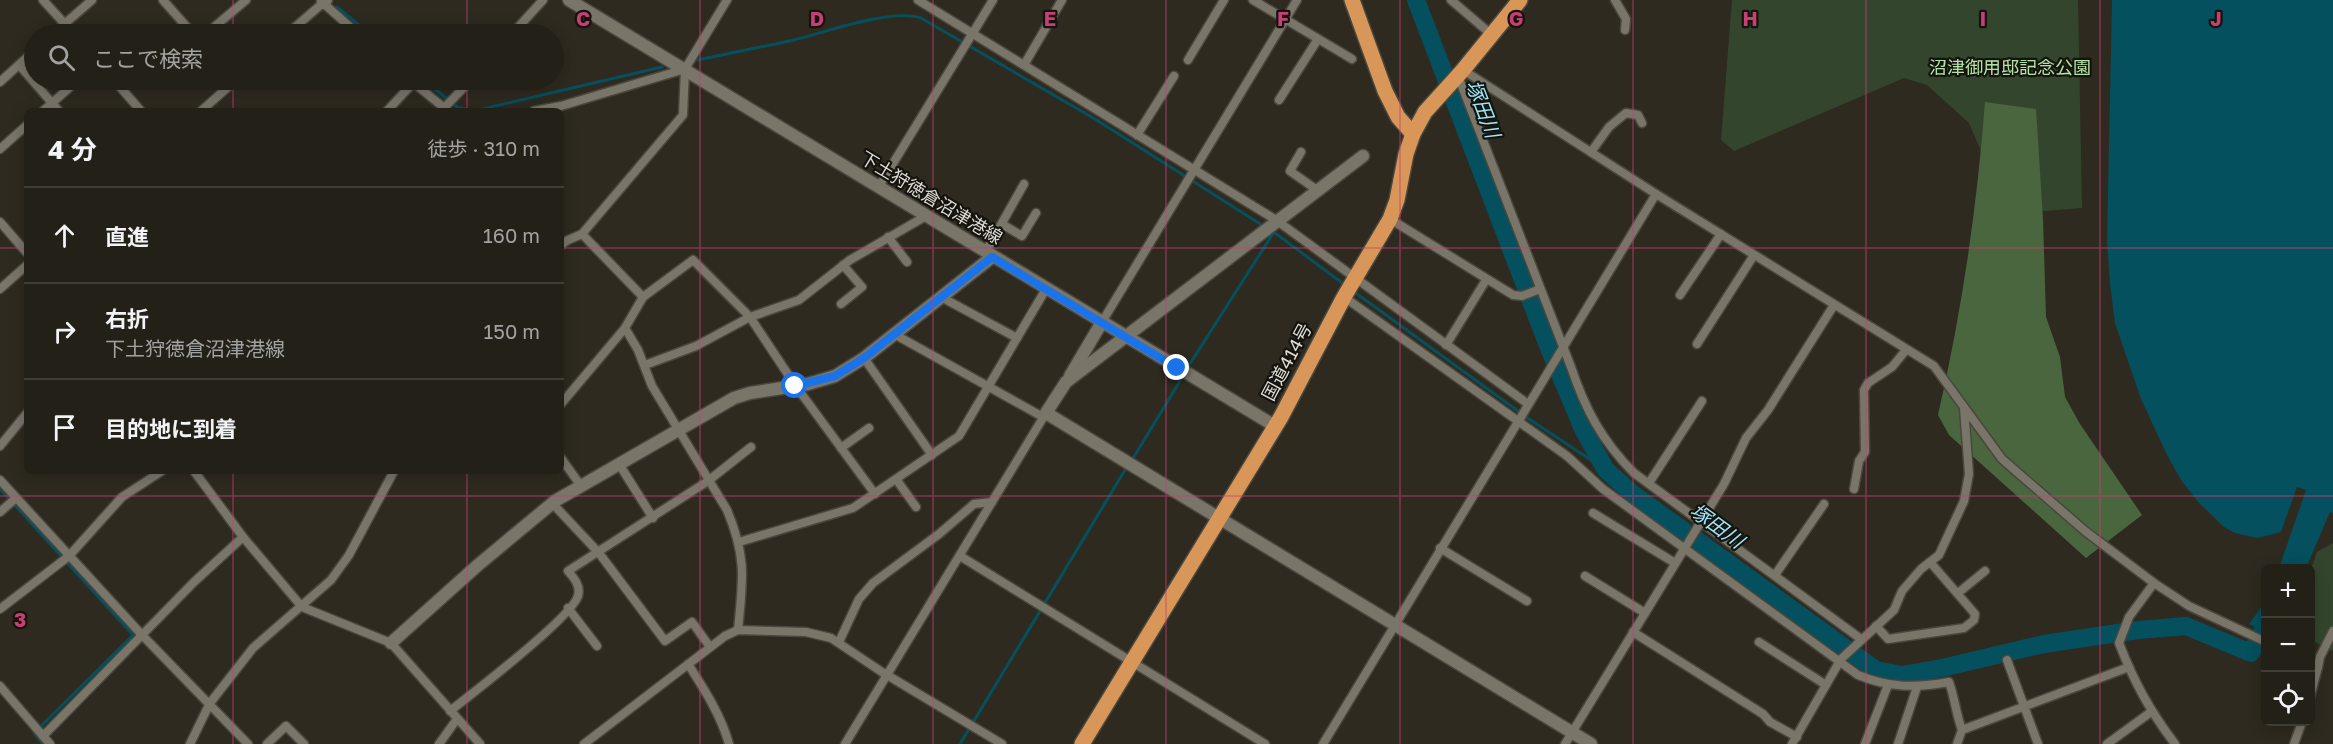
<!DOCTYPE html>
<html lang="ja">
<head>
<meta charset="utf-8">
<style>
  body { margin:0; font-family:"Golos Text","Noto Sans JP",sans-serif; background:#2e2d24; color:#f1f3f6 }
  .controls { position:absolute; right:18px; bottom:18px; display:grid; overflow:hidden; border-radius:9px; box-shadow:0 3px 15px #0003 }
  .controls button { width:54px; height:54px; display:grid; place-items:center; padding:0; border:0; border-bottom:2px solid #3f3e36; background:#222017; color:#f1f3f6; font:30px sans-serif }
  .stop { position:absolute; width:18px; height:18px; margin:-14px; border:4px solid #1a73e8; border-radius:50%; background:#fff }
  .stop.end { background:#1a73e8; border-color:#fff; box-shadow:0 2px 6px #0008 }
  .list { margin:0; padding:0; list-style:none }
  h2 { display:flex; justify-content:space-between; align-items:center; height:78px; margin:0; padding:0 24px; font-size:26px }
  h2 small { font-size:20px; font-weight:400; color:#a2a3a1 }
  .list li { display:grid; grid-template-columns:39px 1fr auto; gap:18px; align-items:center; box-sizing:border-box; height:96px; padding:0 24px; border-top:2px solid #3f3e36 }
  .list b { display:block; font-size:22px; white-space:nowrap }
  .list p { margin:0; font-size:20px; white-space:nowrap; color:#a2a3a1 }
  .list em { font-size:20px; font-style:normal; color:#a2a3a1 }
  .icon { flex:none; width:33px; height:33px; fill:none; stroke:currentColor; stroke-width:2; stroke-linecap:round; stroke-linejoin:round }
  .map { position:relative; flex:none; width:2333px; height:744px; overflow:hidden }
  .search { position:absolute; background:#222017; box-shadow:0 3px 15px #0003; left:24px; top:24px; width:540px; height:66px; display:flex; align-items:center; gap:15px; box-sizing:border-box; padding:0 21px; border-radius:33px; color:#a2a3a1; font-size:22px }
  .panel { position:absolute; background:#222017; box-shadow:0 3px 15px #0003; left:24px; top:108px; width:540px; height:366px; border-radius:9px }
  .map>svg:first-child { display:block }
  .green { fill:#33462d }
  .forest { fill:#49663f }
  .water { fill:#04505e }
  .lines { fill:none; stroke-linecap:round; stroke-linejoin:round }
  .stream { stroke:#04505e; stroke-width:3 }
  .river { stroke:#04505e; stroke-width:18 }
  .street-casing { stroke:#4a473e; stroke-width:11 }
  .secondary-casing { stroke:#4a473e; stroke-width:15 }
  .highway-casing { stroke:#4a473e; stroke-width:18 }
  .street { stroke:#7a7569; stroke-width:8 }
  .secondary { stroke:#7a7569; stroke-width:12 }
  .highway { stroke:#d89759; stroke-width:15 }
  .route { stroke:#1a73e8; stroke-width:8 }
  .grid { fill:none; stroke:#c83f73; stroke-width:1.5; stroke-opacity:0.55 }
  .labels { text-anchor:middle; stroke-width:4.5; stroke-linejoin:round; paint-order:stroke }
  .park-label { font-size:18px; fill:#b4e4a4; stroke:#14130e }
  .street-label { font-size:18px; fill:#dedcd5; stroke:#14130e }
  .water-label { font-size:20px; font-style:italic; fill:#9be6fa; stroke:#14130e }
  .grid-label { font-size:20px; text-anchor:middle; font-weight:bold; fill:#c83f73; stroke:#14130e; stroke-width:4.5; stroke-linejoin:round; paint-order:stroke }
</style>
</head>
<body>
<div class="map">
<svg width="2333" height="744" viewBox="0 0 2333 744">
  <rect width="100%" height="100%" fill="#2e2a1f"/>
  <g class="green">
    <path d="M1732 0H2078L2082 208 2008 214 1969 123 1927 85 1904 78 1734 151 1721 140Z"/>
    <path d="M2333 543V649L2332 651 2311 640V570L2317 552Z"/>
  </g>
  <path class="forest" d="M1985 102 2036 109 2043 219 2046 317 2060 357 2065 397 2080 424 2142 515 2086 558 1949 435 1938 415C1962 311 1977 207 1985 102Z"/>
  <g class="water">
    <path d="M2112 0H2333V513L2330 512 2306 568H2279L2306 490 2297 487 2281 532 2257 538 2235 533 2224 527 2199 503 2181 480 2167 455 2141 399 2115 323 2110 284 2107 240Z"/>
    <path d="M2265 602V633L2249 624Z"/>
  </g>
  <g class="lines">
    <g class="stream">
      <path d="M337 7 370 34"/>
      <path d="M698 60C730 53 762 47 794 40 826 32 892 8 921 18L1095 119 1265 227"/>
      <path d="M424 80 457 107 474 111 662 67"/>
      <path d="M1271 230 1345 285"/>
      <path d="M1353 291 1529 419 1606 470"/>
      <path d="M1186 370 1274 232"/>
      <path d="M1132 460 1183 376"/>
      <path d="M0 489 133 635 34 733 43 744"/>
      <path d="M960 744 1128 465"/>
    </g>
    <path class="river" d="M1416 0 1547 343 1583 429 1606 470 1633 494 1876 670 1901 675 1942 668 2044 644 2138 630 2186 626 2251 653 2266 625"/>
    <g class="street-casing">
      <g id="street">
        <path d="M43 0 74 34"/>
        <path d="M163 0 193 34"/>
        <path d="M918 0 1276 220 1528 404"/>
        <path d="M1253 0 1352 59"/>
        <path d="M1451 0 1492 35"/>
        <path d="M1615 0 1626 19 1625 30"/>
        <path d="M323 3 358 34"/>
        <path d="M53 34 92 0"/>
        <path d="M206 34 246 0"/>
        <path d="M287 34 323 3 321 1"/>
        <path d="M512 34 543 0"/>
        <path d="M1188 60 1224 0"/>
        <path d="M19 65 59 111"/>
        <path d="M1024 65 1062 0"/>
        <path d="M1463 70 1656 194 1934 366 2002 459 2085 531 2154 583 2189 606 2266 642"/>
        <path d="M1458 76 1571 367C1585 409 1602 441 1634 473L1861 639"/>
        <path d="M114 80 141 111"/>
        <path d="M410 80 448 111"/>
        <path d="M0 82 34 51"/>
        <path d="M1279 100 1318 39"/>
        <path d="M444 108 471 80"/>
        <path d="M43 111 78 80"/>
        <path d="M201 111 236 80"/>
        <path d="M387 111 413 83"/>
        <path d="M534 111 561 106 685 69"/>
        <path d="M1137 135 1174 76"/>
        <path d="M0 149 27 125"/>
        <path d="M1301 152 1290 171 1317 190"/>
        <path d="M1591 152 1609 127 1626 113 1638 115 1642 123"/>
        <path d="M878 188 993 0"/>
        <path d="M1390 219 1513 295 1522 296 1540 289"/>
        <path d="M0 222 27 253"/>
        <path d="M1002 224 1022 236 1036 213"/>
        <path d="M582 234 643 297 625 328 638 350 652 386 727 510C747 558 743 579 738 630"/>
        <path d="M888 237 907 262"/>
        <path d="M561 245 568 240 582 234 683 115 685 69 727 0"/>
        <path d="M985 253 1024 184"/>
        <path d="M0 289 27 265"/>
        <path d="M1680 295 1721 234"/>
        <path d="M643 297 693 260 750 317 795 385 875 494"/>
        <path d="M941 297 1017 338"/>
        <path d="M1344 297 1567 456 1603 489 1858 675C1889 688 1916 688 1949 682 1955 699 1956 714 1962 730"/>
        <path d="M841 304 862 287 843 265"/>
        <path d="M1102 322 1297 0"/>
        <path d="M894 334 1043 417"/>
        <path d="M1697 344 1754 255"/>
        <path d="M1446 345 1486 280"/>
        <path d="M864 358 932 455"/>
        <path d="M645 365 696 346 750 317 799 300 850 260 926 216"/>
        <path d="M561 404 625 328"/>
        <path d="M0 446 27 413"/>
        <path d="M841 448 869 428"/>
        <path d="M561 458 581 486"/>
        <path d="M619 464 653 518"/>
        <path d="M194 471 243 537 302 607 391 643 480 744"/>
        <path d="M896 479 916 507"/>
        <path d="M0 480 142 635 43 736 50 744"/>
        <path d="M1649 483 1702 401"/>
        <path d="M1854 489 1859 461 1865 452 1864 390 1868 383 1892 367 1906 350"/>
        <path d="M552 503 599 553 665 641 692 622 710 647"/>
        <path d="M0 512 16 498"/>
        <path d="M1593 513 1675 563"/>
        <path d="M243 537 194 582 142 635 248 744"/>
        <path d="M739 542 853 508 959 436 1046 289"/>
        <path d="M1440 548 1527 601"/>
        <path d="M960 556 1265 744"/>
        <path d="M1775 575 1824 504"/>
        <path d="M1585 576 1645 613"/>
        <path d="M2154 583 2129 617 2119 643C2134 682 2150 711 2175 744"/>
        <path d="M1958 593 1985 571"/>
        <path d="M568 608 597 646"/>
        <path d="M0 609 69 556 122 497 162 471"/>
        <path d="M1876 626 1888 639 1964 628 1974 620 1975 614 1930 562"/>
        <path d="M1633 632 1763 714 1770 722 1797 737"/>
        <path d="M839 642 859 599 873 583 939 534 974 504 992 502"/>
        <path d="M1759 642 1826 685"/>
        <path d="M2007 660 2038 744"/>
        <path d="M2310 663 2318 667 2310 697"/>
        <path d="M688 664C704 689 721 715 729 744"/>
        <path d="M2318 667 2320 657 2333 631"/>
        <path d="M0 686 43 736"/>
        <path d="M450 711C473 693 572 617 578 596 581 586 574 578 568 571L708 481 751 447"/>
        <path d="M190 744 210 703 253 648 331 580 349 555 394 471"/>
        <path d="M267 744 286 726 304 744"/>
        <path d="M439 744 457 719"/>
        <path d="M584 744 725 636 738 630 806 632 831 638 882 672 1002 744"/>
        <path d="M845 744 1046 413"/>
        <path d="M1323 744 1656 194"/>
        <path d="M1565 744 1724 484 1746 438 1768 410 1834 305"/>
        <path d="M1792 744 1841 659 1894 610 1902 591 1921 569 1939 555 1964 501 1969 474 1964 408"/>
        <path d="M1865 744 1888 685"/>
        <path d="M1898 744 1917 687"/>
        <path d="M1957 744 1962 730 2129 667"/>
        <path d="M2107 744 2151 712"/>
        <path d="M2294 744 2302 722"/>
      </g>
    </g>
    <g class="secondary-casing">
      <g id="secondary">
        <path d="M569 0 1275 426"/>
        <path d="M323 3 326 0"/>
        <path d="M1363 156 1066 382 1046 413 1591 744"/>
        <path d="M1070 376 1102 322"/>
        <path d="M391 643 478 565 555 501 734 398 750 393 808 384 835 376 864 358 992 257"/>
      </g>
    </g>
    <g class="highway-casing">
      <g id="highway">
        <path d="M1352 0 1385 91 1398 117 1413 134"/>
        <path d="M1082 744 1281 417 1344 297 1390 219 1397 200 1406 154 1413 134 1425 112 1463 70 1520 0"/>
      </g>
    </g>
    <use href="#street" class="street"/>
    <use href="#secondary" class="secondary"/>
    <use href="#highway" class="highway"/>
  </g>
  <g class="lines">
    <path class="route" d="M795 386 835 376 864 358 992 257 1177 368"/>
  </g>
  <path class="grid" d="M233 0V34M467 0V34M700 0V744M933 0V744M1166 0V744M1400 0V744M1633 0V744M1866 0V744M2100 0V744M233 80V111M467 80V111M0 248H27M561 248H2333M233 471V744M467 471V744M0 496H2333"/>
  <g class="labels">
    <g class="park-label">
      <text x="2010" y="74">沼津御用邸記念公園</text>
    </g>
    <g class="street-label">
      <text transform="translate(931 198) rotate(31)" y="6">下土狩徳倉沼津港線</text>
      <text transform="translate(1287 362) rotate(-62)" y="6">国道414号</text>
    </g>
    <g class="water-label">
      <text transform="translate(1483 109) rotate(69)" y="7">塚田川</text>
      <text transform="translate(1717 526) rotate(36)" y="7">塚田川</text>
    </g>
  </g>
  <g class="grid-label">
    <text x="583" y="26">C</text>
    <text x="817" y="26">D</text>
    <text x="1050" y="26">E</text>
    <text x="1283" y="26">F</text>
    <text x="1516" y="26">G</text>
    <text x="1750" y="26">H</text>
    <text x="1983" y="26">I</text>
    <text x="2216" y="26">J</text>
    <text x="20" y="627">3</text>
  </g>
</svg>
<div class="controls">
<button>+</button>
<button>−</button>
<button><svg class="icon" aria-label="locate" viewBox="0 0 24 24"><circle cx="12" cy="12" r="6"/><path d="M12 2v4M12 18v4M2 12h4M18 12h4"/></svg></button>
</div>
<div class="stop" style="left:795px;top:386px"></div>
<div class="stop end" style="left:1177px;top:368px"></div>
<div class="search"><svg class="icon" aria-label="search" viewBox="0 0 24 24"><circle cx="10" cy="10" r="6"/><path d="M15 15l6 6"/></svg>ここで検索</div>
<section class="panel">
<h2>4 分<small>徒歩 · 310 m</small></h2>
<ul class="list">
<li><svg class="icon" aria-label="ahead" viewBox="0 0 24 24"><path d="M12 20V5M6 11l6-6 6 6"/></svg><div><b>直進</b></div><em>160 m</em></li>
<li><svg class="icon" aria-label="right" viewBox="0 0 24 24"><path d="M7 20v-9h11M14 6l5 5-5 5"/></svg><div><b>右折</b><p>下土狩徳倉沼津港線</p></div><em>150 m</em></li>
<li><svg class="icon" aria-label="arrive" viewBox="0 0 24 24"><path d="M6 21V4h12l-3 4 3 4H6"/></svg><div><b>目的地に到着</b></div></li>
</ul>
</section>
</div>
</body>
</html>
